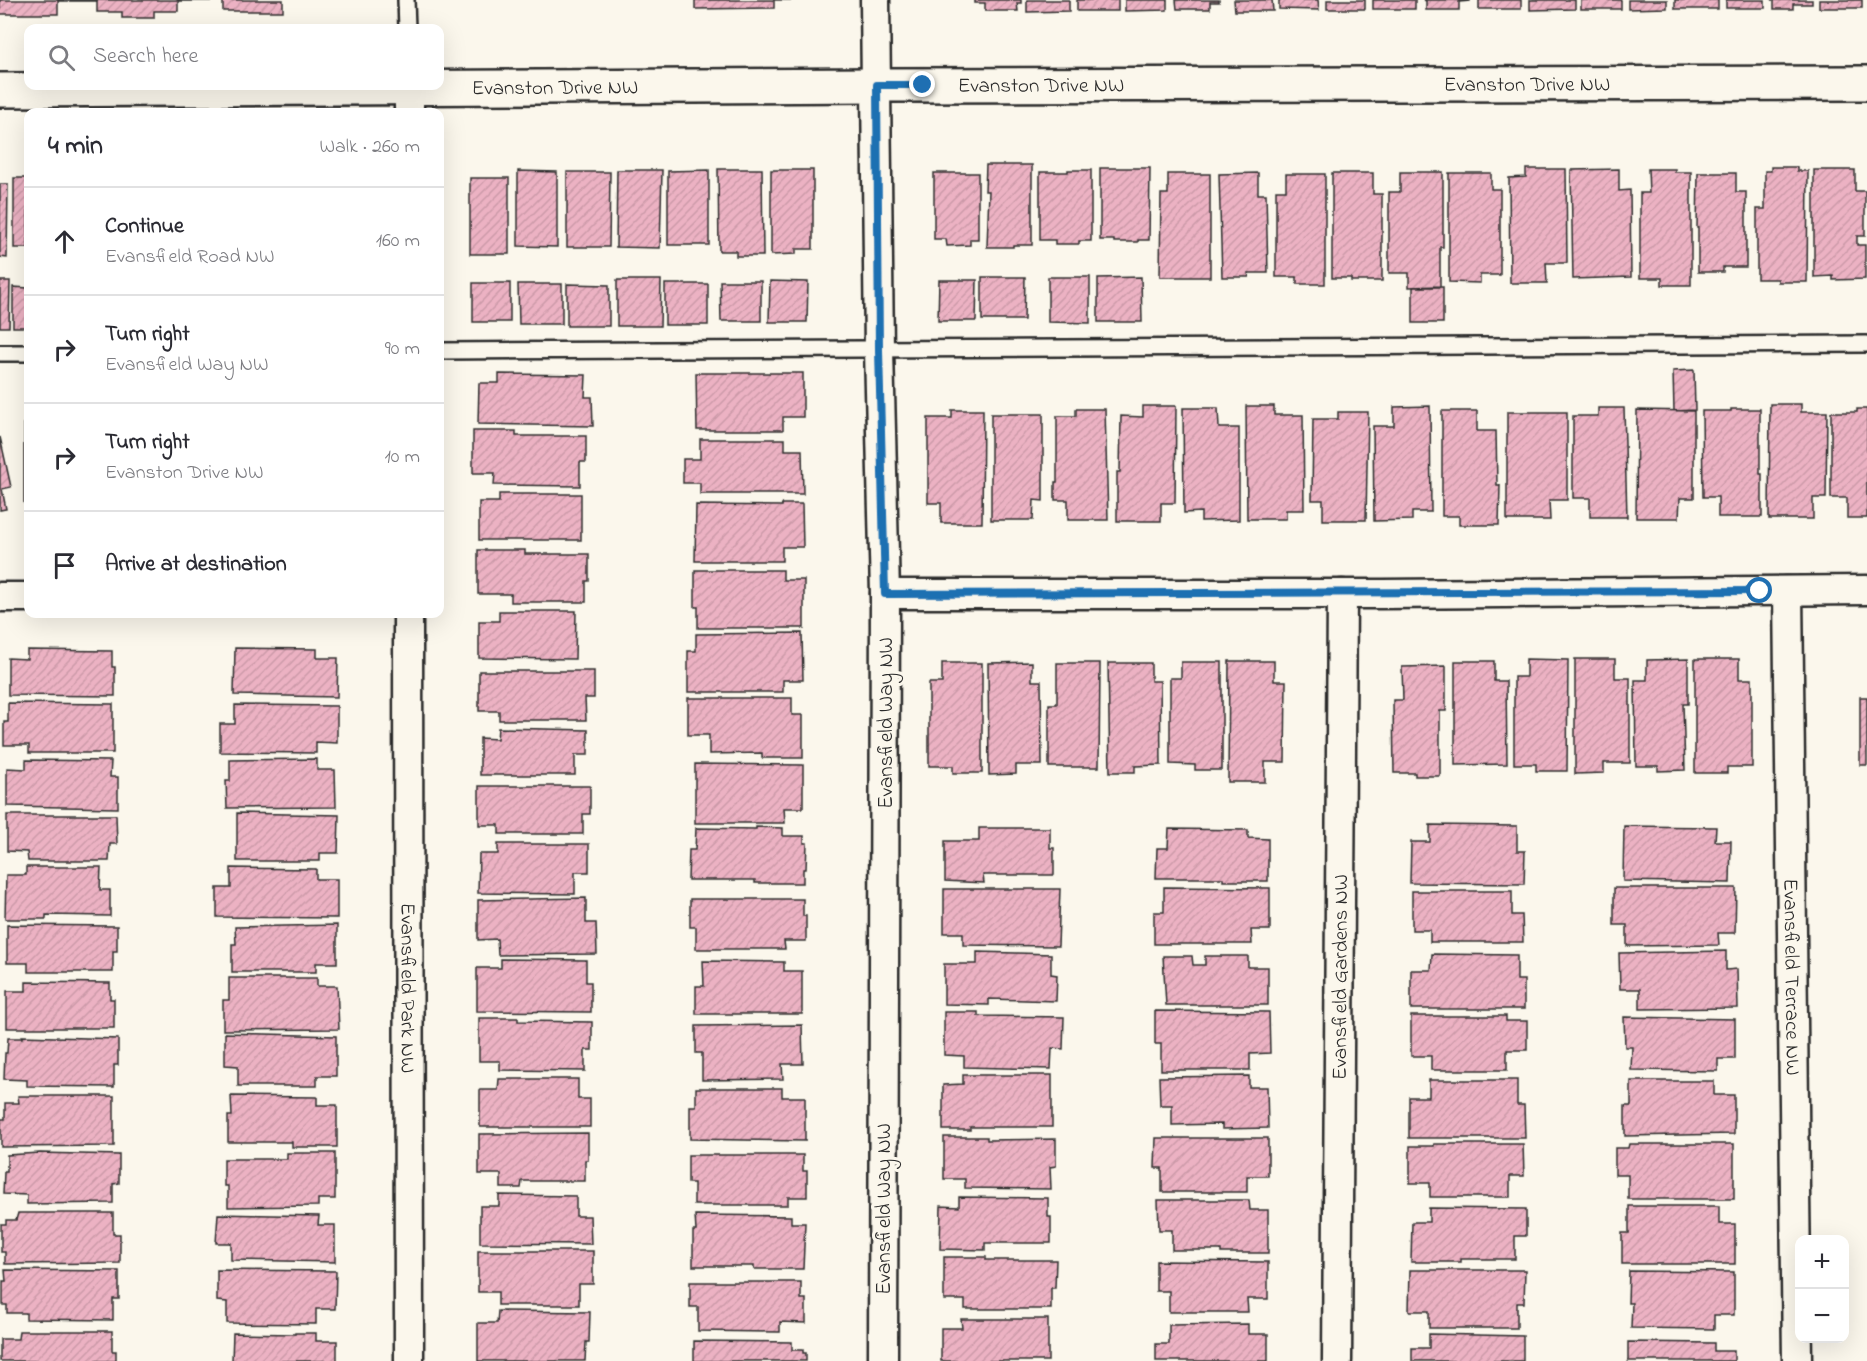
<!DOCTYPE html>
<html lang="en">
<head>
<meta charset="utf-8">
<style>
  body { margin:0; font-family:"Indie Flower",sans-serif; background:#f7f7f7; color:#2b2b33 }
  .controls { position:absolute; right:18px; bottom:18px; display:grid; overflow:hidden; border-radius:12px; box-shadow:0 6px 24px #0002 }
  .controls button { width:54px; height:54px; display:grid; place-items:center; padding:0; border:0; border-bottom:2px solid #e1e1e2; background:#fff; color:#2b2b33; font:30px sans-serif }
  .stop { position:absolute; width:18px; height:18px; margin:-14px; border:4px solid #1f6fb2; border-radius:50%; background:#fff }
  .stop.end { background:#1f6fb2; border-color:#fff; box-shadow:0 2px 6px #0008 }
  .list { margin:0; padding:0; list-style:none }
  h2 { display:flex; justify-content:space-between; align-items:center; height:78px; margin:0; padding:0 24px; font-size:26px }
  h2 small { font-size:20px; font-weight:400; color:#7c7c81 }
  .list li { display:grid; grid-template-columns:39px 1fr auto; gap:18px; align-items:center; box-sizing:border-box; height:108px; padding:0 24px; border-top:2px solid #e1e1e2 }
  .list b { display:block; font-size:22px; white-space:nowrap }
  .list p { margin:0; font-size:20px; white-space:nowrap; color:#7c7c81 }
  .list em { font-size:20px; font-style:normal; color:#7c7c81 }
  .icon { flex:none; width:33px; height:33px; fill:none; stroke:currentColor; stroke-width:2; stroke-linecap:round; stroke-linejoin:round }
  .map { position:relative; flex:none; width:1867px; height:1361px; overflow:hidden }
  .search { position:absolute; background:#fff; box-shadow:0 6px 24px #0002; left:24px; top:24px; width:420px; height:66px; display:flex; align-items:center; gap:15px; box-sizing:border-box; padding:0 21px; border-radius:12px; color:#7c7c81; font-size:22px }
  .panel { position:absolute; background:#fff; box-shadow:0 6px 24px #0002; left:24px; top:108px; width:420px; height:510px; border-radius:12px }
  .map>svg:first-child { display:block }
  .building { fill:url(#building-hatch); stroke:#2b2b2b; stroke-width:1.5 }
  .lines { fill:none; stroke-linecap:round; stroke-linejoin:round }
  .service-casing { stroke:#2b2b2b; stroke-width:20 }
  .minor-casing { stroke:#2b2b2b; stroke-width:33 }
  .tertiary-casing { stroke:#2b2b2b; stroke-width:38 }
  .service { stroke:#fbf7ec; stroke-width:15 }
  .minor { stroke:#fbf7ec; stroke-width:28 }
  .tertiary { stroke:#fbf7ec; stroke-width:33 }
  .route { stroke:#1f6fb2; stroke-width:8 }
  .labels { text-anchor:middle; stroke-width:6; stroke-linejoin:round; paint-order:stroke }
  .street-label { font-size:21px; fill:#2b2b2b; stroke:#fbf7ec }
</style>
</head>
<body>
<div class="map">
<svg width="1867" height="1361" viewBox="0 0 1867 1361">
  <defs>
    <pattern id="building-hatch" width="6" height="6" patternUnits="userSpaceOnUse" patternTransform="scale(1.5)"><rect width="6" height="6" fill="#ecb2c3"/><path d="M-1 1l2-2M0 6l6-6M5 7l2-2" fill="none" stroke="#cb99a8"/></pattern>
  </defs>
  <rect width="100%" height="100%" fill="#fbf7ec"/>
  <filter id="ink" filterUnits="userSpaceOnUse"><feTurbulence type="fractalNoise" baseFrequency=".0167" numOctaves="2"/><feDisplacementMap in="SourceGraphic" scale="12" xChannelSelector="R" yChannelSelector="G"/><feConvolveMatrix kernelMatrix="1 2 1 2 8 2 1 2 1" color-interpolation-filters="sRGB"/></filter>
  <g filter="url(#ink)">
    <g class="building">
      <path d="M0 0H283V11H223V1H178V11H154V18H122V12H97V1H58V14H0Z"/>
      <path d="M695 0H798H774V8L695 9Z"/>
      <path d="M975 0H1021V3H1017L1018 11H985V3H975Z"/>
      <path d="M1027 0H1069V11L1027 12Z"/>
      <rect x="1077" y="0" width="41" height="11"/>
      <path d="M1125 0H1167V10L1125 11Z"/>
      <path d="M1176 0H1219V2H1210V9H1177Z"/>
      <path d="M1234 0H1272L1273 11H1235Z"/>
      <path d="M1279 0H1318L1319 10 1279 9Z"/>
      <rect x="1327" y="0" width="38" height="9"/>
      <rect x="1373" y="0" width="42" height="9"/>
      <path d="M1424 0H1470V1L1459 2V10H1426V1Z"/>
      <rect x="1479" y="0" width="42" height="9"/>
      <path d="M1530 0H1575V9L1530 10Z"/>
      <rect x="1581" y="0" width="40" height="9"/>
      <path d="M1628 0H1667V8L1628 9Z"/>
      <rect x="1675" y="0" width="43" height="9"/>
      <rect x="1726" y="0" width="39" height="8"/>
      <path d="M1771 0H1812V4H1793V9H1774V0Z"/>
      <rect x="1819" y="0" width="43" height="8"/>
      <path d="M986 165H1032V245H1013V247H987L989 191H985Z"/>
      <path d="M1771 167H1797V171H1808L1807 282H1778V279H1757V209H1765V171H1771Z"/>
      <path d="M1100 168H1150L1149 240H1138V242H1114V240H1100Z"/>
      <path d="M718 169H762L763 256H736V251H719Z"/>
      <path d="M1526 169H1566L1567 263H1546L1547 283H1510L1509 178 1526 177Z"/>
      <path d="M1619 169V191L1630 190 1631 277 1573 279 1571 170Z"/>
      <path d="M1648 169H1675V172H1691V285H1662V278H1640V193H1649Z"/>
      <path d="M617 170H662L660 248 616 247Z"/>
      <path d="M709 170V245H668V171Z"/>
      <path d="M771 170H813V249H796V254L771 255Z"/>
      <path d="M1068 170H1091V241H1079V244H1055V240H1040V172H1068Z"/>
      <path d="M1814 170H1855V191H1865V236H1857V245H1865V279L1833 280V276L1814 277Z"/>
      <path d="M518 171 557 172V247L518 246Z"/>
      <path d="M567 172H610L609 247H567Z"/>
      <path d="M1400 172H1443V247H1440V286L1409 287V273H1389V192H1400Z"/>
      <path d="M934 173H978V239H970V245L947 246 946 239H934Z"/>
      <path d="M1258 173V194H1266L1268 273H1248L1249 277H1222L1219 174Z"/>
      <path d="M1332 173H1373V194H1382V281H1351V278H1332Z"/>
      <path d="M1449 173H1491V189H1500V275H1480V283L1449 282Z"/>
      <path d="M1698 173H1736V192H1746V267H1723V272H1698V228H1697Z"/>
      <path d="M1168 174H1210V277H1160L1161 194H1168Z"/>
      <path d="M1286 174H1325V284H1297V277H1276V190H1286Z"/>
      <rect x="14" y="178" width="14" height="70"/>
      <rect x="470" y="178" width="39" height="76"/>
      <path d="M0 184H8L7 258 0 257Z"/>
      <path d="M982 277H1025L1024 320H982Z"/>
      <path d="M1048 277H1090V323L1048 322Z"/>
      <path d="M1141 277 1142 322H1098V278Z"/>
      <path d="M617 280H661L660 326H617Z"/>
      <path d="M939 280H977L976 321H938Z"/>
      <path d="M0 281H10L9 327H0Z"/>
      <path d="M720 281H761V321H721Z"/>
      <path d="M770 281 808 282 807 322H769Z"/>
      <rect x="473" y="283" width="37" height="39"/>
      <path d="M518 284H562V324H519Z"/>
      <path d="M567 284 609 285V326H567Z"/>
      <rect x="665" y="284" width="43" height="41"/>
      <path d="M13 287 28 288V327H13Z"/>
      <rect x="1413" y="287" width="30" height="36"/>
      <path d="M1694 370 1695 410 1674 411 1673 371Z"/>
      <path d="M696 373H803V417H783V430H697Z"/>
      <path d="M499 374 586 375 585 397H592L593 426 478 424 479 383H499Z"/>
      <path d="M1770 404H1801V412H1827L1826 498H1813V519H1769Z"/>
      <path d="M1143 406H1176L1175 503H1161V521H1117V472H1120L1121 416 1143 417Z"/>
      <path d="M1246 406H1274V415H1303L1304 510H1286V519H1247Z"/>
      <path d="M1430 406 1431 512H1412V520L1374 521 1373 426H1394V407Z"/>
      <path d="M1183 408H1218L1219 428H1239V520L1201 521V512L1184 513Z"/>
      <path d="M1598 408H1624L1627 517H1590V498H1573V416H1598Z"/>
      <path d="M1076 409H1105L1108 520H1068V500H1055V482H1057V416H1076Z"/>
      <path d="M1731 409H1760V474H1762V517H1718V497H1703L1702 411H1731Z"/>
      <path d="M1857 409H1867V518H1847V498H1831V412H1857Z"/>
      <path d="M952 410H983L982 523H941V503H928V418H952Z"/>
      <path d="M1637 410 1694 411V498H1680L1679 518H1636Z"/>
      <path d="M1442 411H1477V431H1496L1497 485H1500L1499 525H1459V516H1442Z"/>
      <path d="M1338 412H1368L1366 520H1323V500H1312L1313 419H1338Z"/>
      <path d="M1507 412H1567V500H1549L1550 520H1507Z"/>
      <path d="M991 414H1043V501L1034 500 1033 520H991Z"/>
      <rect x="24" y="423" width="4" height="80"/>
      <path d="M473 431H516V436H586V462H580V486L494 485 495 473H473Z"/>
      <path d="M0 437 11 487 2 489 6 509 0 510Z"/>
      <path d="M700 439H785V450H802L803 494H700V483H683V459H700Z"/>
      <path d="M499 494H581V540H479V502H499Z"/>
      <path d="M782 504H802L803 547H782V561H695L696 505 782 506Z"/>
      <path d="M478 550H525V554H589V581H586V602H511V594H478Z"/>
      <path d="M695 570H783V580H804V628H698V607H695Z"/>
      <path d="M499 611H576L575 659 479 658V621H499Z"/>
      <path d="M802 633 803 680H783V692H688V651H696V634Z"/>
      <path d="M235 648 317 649V658H338L337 697 234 695Z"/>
      <path d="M27 650 112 651V667H115V696L8 695V658L27 659Z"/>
      <path d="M1526 659 1568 660 1567 771H1536V764H1514V677H1526Z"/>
      <path d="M1575 659H1615V678H1630V763H1604V773L1575 774Z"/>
      <path d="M1688 659V704H1683L1685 770 1658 771V766H1636L1635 680H1647V660Z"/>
      <path d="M1695 659H1739V679H1752V767H1727V773H1695Z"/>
      <path d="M1229 661H1274V681H1286L1285 762H1265V782H1228Z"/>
      <path d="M1455 661H1494V681H1506L1507 764 1455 765Z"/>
      <path d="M1032 662V681H1041L1042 765H1016V774L989 775 988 663Z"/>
      <path d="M1181 662H1222V770H1195V765L1170 764V678H1181Z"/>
      <path d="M942 663H982V773H953V766H929V683H942Z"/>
      <path d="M1057 663H1100L1099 767H1049V704H1057Z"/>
      <path d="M1108 663H1151V681H1160L1161 765 1135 766V772H1110Z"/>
      <path d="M1446 666V711H1440V776H1415V773H1394L1393 700H1403L1402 667Z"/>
      <path d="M479 671H594V698H585L586 720H499V711H479Z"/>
      <rect x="1860" y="697" width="7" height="68"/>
      <path d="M688 698H792V715H803V758H762V753L709 754V735H688Z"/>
      <path d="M8 703 113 704V753H29V745H4V722H8Z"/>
      <path d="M235 705 337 706V743L316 742V753L220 752V724H235Z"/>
      <path d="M498 728 588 730V755H575V775H480V738L497 739Z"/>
      <path d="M317 759V770H335L336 807 227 808 226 781H230V760Z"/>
      <path d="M26 760 111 761 110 777H118V808L7 806V768L26 769Z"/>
      <path d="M695 764 803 765V808H784L785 823H695Z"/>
      <path d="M479 786H590V814H583V834H499V825H479Z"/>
      <path d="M237 813 339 815 338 853H320V861H237Z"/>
      <path d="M7 815H116L117 844H110L109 861H28L27 852 7 851Z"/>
      <path d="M1430 825 1517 826V851H1525L1524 884 1410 883 1411 842H1430Z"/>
      <path d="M1624 826 1716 827 1715 841H1731L1730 883 1623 881Z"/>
      <path d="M756 827 783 828V836H804V843H807L806 869H803V883H755V880H688L689 850H695L696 828 756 829Z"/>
      <path d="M979 828H1050V848H1054V875H983L984 883 945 881V841H979Z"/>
      <path d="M1169 829 1248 830V838L1268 839V881H1223V878H1156L1157 848H1168Z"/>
      <path d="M498 844H589V872H575V894L478 893 479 854H498Z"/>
      <path d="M26 867H101L100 890H110V916L46 915V919H5L6 875H26Z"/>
      <path d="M231 868 316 869V879H337V918L217 917V888H231Z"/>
      <path d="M1164 887 1270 888V930H1251L1252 944H1154V912H1164Z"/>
      <path d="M1614 888H1736L1735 933H1718L1719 945 1627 946V925H1614Z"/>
      <path d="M944 889H1060L1058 946 963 945V933H944Z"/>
      <path d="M1412 891H1512V915H1522L1523 942H1430V930H1412Z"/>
      <path d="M586 898V923H596L597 954 498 955 497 939 478 940V900Z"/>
      <path d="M690 899H803V916H806V941H784L785 949H696V927H690Z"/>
      <path d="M7 925 117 926V951H113V972H28V963H7Z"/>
      <path d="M337 925V963H316V972H232V944H236L235 927Z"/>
      <path d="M1726 951V970L1737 969 1738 1008 1640 1009V989H1620L1619 953Z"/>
      <path d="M977 952 1051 954V974L1057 975 1056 1001 989 999V1005L944 1004V964H977Z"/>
      <path d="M1432 954 1517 955V980H1524V1009H1411V970H1431Z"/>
      <path d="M1163 956H1192L1193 965H1205V956H1248V967H1268V1005H1166Z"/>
      <path d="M501 959 586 960V982H591V1012L477 1011V968H501Z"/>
      <path d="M703 961 784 962V971H802V1014H696V986H704Z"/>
      <path d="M229 978H317V986H337L339 1029 223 1030V1000H229Z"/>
      <path d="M26 982 110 983V999H114V1028H7V991H26Z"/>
      <path d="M1155 1011 1269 1012 1270 1053 1250 1054V1070H1161V1044H1155Z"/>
      <path d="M944 1012H978V1016L1064 1017 1063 1049 1052 1048 1051 1069 964 1067V1056L944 1055Z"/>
      <path d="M1411 1016H1506V1021H1527V1050H1507V1070H1431V1056H1411Z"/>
      <path d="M1624 1017 1735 1019V1059H1718V1071L1631 1070 1632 1047H1625Z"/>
      <path d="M479 1018H518V1021L592 1022V1050H585V1071L500 1070V1061H479Z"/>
      <path d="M802 1025 803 1064H782L783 1079 702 1080V1053H696V1026Z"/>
      <path d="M225 1033 336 1036V1076H317V1086H238V1066L225 1065Z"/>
      <path d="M22 1036 118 1039V1065H114V1087L27 1086V1080L4 1079 5 1053H7L8 1038H22Z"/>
      <path d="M963 1075H1052V1127H970V1130H943V1085L963 1084Z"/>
      <path d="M1249 1076V1087H1267L1268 1128 1222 1129V1124L1172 1125V1105H1160L1159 1077Z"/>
      <path d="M499 1079H578V1099H590V1127H480V1090H498Z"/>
      <path d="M1429 1080H1517V1105H1524L1525 1138H1409V1097H1429Z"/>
      <path d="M1631 1081H1714V1095H1734V1134L1625 1136V1106H1631Z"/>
      <path d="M696 1088H782V1097H805V1141L690 1139V1106H696Z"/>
      <path d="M18 1096H114V1146L1 1147V1119H5V1103H19Z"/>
      <path d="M231 1096 317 1097V1105H337V1147H292V1142H228V1116H232Z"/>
      <path d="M588 1133V1160H585V1181H522L521 1188H501V1174H479V1134Z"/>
      <path d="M944 1137H987V1140L1056 1139V1166L1050 1167 1051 1189 965 1188V1179H944Z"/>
      <path d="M1156 1138H1268V1176H1247V1192H1162V1168H1155Z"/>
      <path d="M1434 1144H1523L1524 1176H1510V1197H1430V1183H1410V1146H1434Z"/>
      <path d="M1629 1144H1734V1199H1628V1175H1615V1148H1628Z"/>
      <path d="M40 1153 119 1155V1183L113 1184V1203L27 1204V1195L3 1194 4 1172H7V1155Z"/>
      <path d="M287 1153H335V1199H318V1206L228 1207V1186H224V1159H287Z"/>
      <path d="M688 1155H803V1171H807V1197H788V1205H694V1183H688Z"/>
      <path d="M499 1195 576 1196V1216H590L591 1244 480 1243V1206H499Z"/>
      <path d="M959 1197 1048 1198V1217H1051V1243H985V1250L940 1249 941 1206 959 1207Z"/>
      <path d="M1158 1200H1249L1250 1210H1268V1253H1221V1250H1172V1230H1159Z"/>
      <path d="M1629 1206H1719V1224H1735V1264H1622V1233H1629Z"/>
      <path d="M1429 1208 1526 1209V1236H1515V1259H1461V1262H1411L1412 1222H1429Z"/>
      <path d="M18 1213H113V1234H120V1263L5 1264V1252H1V1224H6V1220H16Z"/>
      <path d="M218 1214 319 1216 318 1225H335V1262L231 1260V1243H216Z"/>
      <path d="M695 1215 791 1216V1223H805L803 1269H754V1266H693V1231H696Z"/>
      <path d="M478 1251H593V1284H579V1305H498V1292H478Z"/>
      <path d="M944 1257H986V1260H1056L1055 1288H1051V1309H965V1300H944Z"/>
      <path d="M1156 1261 1268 1262V1299H1247L1248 1312H1169V1291H1156Z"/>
      <path d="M5 1270 119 1271V1299H113V1320L26 1319V1313H7V1305H3V1281H6Z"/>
      <path d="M217 1270 336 1271 335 1309H316V1324L227 1323V1302L217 1301Z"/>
      <path d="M1410 1270H1525L1524 1303H1517V1328H1429V1311H1409Z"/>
      <path d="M1629 1271 1734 1272V1315H1714V1329L1631 1328 1632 1303H1628Z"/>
      <path d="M690 1282H801V1299H806V1323L780 1322V1332L698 1331V1307H690Z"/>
      <path d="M498 1311 590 1312 589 1342H586L585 1361H478V1323H497Z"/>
      <path d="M961 1319H1048V1361H941V1328H962Z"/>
      <path d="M1248 1324V1334H1268V1361H1156V1344H1169V1325Z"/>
      <path d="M19 1331H112V1351H116V1361H0V1339H18Z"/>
      <path d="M233 1333 295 1334V1333H316V1341H337V1361H232Z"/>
      <path d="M1429 1334 1523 1336V1361H1412V1348H1429Z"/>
      <path d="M694 1341 792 1342V1350H803V1353H806V1361H694Z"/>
      <path d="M1628 1342 1714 1343V1351H1734V1361H1628Z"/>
    </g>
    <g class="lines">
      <g class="service-casing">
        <g id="service">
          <path d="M406 0 407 28"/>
          <path d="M440 351 1867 344"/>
          <path d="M0 353H28"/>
        </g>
      </g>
      <g class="minor-casing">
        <g id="minor">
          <path d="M875 0 879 350 885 594 883 1361"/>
          <path d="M409 112V88"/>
          <path id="s1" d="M1788 591 1797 1361"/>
          <path d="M885 594H1382L1867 590"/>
          <path d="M0 597H28"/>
          <path id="s2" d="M408 614 409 1361"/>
          <path id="s3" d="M1337 1361 1342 594"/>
        </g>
      </g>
      <g class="tertiary-casing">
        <g id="tertiary">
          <path id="s4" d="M0 90 877 85 1867 83"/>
        </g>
      </g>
      <use href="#service" class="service"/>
      <use href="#minor" class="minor"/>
      <use href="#tertiary" class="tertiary"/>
    </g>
  </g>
  <g class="lines" filter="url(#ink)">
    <path class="route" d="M923 85H877L879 350 885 594 1760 591"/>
  </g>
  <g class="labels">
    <g class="street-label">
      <text dy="7" stroke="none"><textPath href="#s4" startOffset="1527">Evanston Drive NW</textPath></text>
      <text dy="7" stroke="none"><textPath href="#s4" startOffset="1041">Evanston Drive NW</textPath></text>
      <text dy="7" stroke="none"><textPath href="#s4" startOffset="555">Evanston Drive NW</textPath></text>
      <text transform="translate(885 723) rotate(-90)" y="7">Evansfield Way NW</text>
      <text dy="7" stroke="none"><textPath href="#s1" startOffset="386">Evansfield Terrace NW</textPath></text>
      <text dy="7" stroke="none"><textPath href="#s3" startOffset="384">Evansfield Gardens NW</textPath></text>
      <text dy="7" stroke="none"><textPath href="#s2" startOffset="374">Evansfield Park NW</textPath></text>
      <text transform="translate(883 1209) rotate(-90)" y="7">Evansfield Way NW</text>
    </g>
  </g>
</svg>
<div class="controls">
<button>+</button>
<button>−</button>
</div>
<div class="stop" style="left:1760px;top:591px"></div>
<div class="stop end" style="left:923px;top:85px"></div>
<div class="search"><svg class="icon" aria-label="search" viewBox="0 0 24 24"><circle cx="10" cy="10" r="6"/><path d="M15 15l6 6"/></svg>Search here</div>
<section class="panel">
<h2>4 min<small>Walk · 260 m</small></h2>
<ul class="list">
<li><svg class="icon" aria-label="ahead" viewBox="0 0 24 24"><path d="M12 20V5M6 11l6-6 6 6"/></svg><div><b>Continue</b><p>Evansfield Road NW</p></div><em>160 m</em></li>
<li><svg class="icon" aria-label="right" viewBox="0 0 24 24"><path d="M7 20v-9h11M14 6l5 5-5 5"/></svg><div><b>Turn right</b><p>Evansfield Way NW</p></div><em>90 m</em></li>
<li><svg class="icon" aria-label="right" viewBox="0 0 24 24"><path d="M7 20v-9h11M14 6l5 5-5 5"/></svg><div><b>Turn right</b><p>Evanston Drive NW</p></div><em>10 m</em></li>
<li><svg class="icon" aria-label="arrive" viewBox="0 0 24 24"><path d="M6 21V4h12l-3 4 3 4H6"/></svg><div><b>Arrive at destination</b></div></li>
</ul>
</section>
</div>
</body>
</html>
